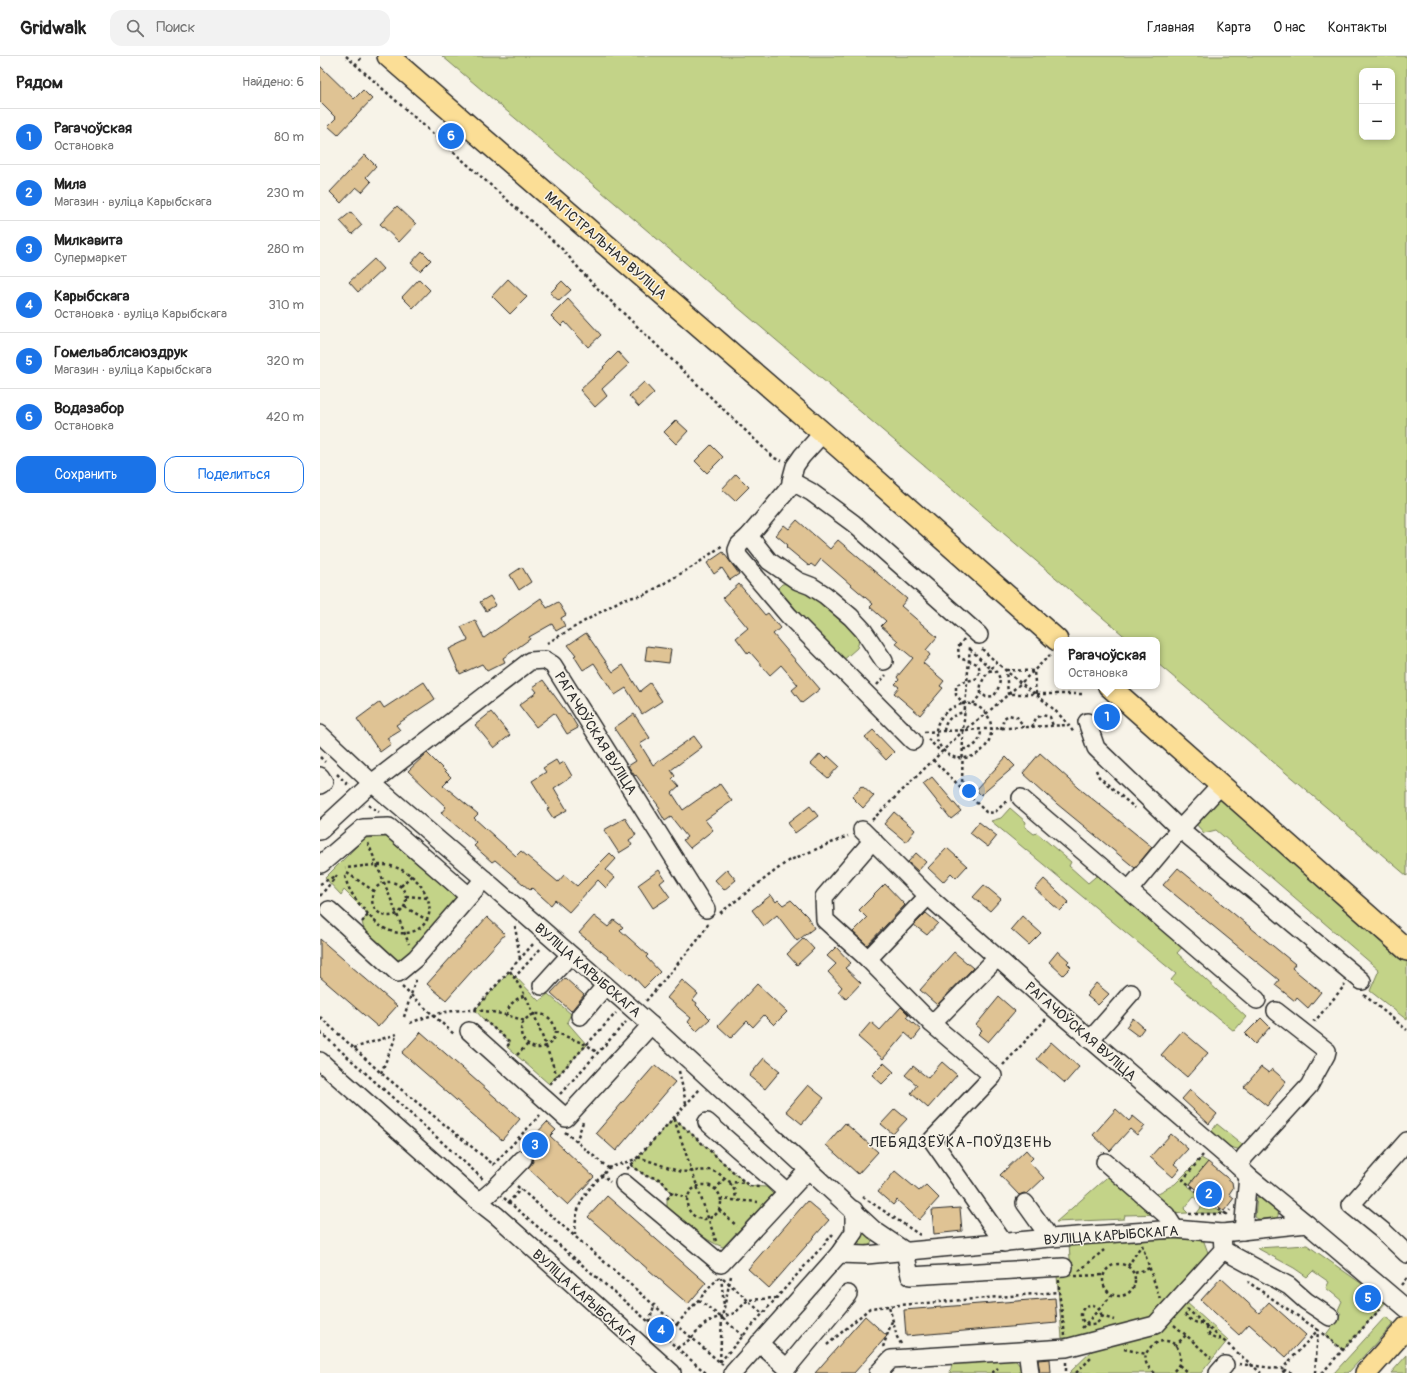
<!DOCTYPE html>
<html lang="ru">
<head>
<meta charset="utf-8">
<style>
  body { margin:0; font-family:Pangolin,sans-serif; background:#f2f2f2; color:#222 }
  .controls { position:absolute; right:12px; top:12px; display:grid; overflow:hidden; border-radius:8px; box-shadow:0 2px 6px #0003 }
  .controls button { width:36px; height:36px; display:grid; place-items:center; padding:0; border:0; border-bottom:1px solid #e0e0e0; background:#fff; color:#222; font:20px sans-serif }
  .you { position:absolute; left:649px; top:735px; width:14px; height:14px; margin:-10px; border:3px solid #fff; border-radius:50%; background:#1a73e8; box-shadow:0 0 0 6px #1a73e833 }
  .badge { display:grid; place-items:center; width:26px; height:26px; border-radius:50%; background:#1a73e8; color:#fff; font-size:13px; font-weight:700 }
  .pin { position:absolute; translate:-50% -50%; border:2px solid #fff; box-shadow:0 1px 4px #0006 }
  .popup { position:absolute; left:734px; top:581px; width:106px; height:52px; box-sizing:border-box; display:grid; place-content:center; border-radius:8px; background:#fff; filter:drop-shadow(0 1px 3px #0005); font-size:13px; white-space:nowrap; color:#767676 }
  .popup b { font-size:15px; color:#222 }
  .popup::after { content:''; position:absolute; left:50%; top:100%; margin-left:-8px; border:8px solid transparent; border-top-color:#fff }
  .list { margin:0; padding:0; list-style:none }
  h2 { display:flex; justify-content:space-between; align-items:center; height:52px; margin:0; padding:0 16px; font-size:17px }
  h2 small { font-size:13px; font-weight:400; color:#767676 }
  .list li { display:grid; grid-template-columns:26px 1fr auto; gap:12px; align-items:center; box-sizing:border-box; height:56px; padding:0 16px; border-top:1px solid #e0e0e0 }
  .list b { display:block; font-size:15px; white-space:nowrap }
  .list p { margin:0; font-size:13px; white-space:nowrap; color:#767676 }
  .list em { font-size:13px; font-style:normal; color:#767676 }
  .actions { display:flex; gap:8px; padding:12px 16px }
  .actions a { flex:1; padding:9px 0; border:1px solid #1a73e8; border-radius:12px; text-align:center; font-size:14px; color:#1a73e8 }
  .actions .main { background:#1a73e8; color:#fff }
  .icon { flex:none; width:22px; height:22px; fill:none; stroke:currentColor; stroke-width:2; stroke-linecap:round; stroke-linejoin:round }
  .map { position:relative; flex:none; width:1087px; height:1317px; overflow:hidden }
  header { display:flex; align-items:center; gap:24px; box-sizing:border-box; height:56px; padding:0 20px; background:#fff; border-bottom:1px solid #e0e0e0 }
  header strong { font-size:19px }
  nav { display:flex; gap:22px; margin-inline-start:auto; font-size:14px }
  .search { width:280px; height:36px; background:#f2f2f2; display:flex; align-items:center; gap:10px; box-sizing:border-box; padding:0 14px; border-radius:12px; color:#767676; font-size:15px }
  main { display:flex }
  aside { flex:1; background:#fff }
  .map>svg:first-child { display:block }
  .green { fill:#c3d388; stroke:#777f5a; fill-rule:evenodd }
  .building { fill:#dfc394; stroke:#2b2b2b }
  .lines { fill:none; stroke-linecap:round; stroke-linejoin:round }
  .minor-casing { stroke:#2b2b2b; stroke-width:20 }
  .major-casing { stroke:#2b2b2b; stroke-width:24 }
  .path { stroke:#2b2b2b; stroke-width:2.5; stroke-dasharray:3 3; stroke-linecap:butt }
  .minor { stroke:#f7f3e8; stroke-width:17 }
  .major { stroke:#fbde96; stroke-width:21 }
  .labels { text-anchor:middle; stroke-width:3; stroke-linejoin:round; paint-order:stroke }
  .street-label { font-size:14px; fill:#2b2b2b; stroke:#f7f3e8 }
  .neighbourhood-label { font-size:15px; letter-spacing:1px; fill:#2b2b2b; stroke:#f7f3e8 }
</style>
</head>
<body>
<header>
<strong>Gridwalk</strong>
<div class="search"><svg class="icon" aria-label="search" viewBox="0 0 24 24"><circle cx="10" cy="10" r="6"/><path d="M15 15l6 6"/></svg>Поиск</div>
<nav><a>Главная</a><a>Карта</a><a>О нас</a><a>Контакты</a></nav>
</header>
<main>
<aside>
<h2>Рядом<small>Найдено: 6</small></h2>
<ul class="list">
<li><span class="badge">1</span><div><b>Рагачоўская</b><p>Остановка</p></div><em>80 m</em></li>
<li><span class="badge">2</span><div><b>Мила</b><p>Магазин · вуліца Карыбскага</p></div><em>230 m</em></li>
<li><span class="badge">3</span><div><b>Милкавита</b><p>Супермаркет</p></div><em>280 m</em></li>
<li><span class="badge">4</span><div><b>Карыбскага</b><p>Остановка · вуліца Карыбскага</p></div><em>310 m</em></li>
<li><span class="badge">5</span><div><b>Гомельаблсаюздрук</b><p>Магазин · вуліца Карыбскага</p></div><em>320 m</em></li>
<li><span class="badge">6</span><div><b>Водазабор</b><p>Остановка</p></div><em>420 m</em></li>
</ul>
<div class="actions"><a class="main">Сохранить</a><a>Поделиться</a></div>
</aside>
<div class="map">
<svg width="1087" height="1317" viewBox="0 0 1087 1317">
  <rect width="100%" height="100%" fill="#f7f3e8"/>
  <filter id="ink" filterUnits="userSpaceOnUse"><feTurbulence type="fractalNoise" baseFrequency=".025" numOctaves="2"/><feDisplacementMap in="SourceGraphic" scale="8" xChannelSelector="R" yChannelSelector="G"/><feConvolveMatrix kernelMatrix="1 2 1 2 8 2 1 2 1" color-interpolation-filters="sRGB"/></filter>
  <g filter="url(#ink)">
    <g class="green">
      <path d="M122 0H1087V820L837 607V584H809ZM1042 15H1072V81H1042Z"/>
      <path d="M470 527 501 542 540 582 537 592 521 606 458 532 462 528Z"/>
      <path d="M900 743 906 744 1087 898V964L1050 935 1059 914 896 774 884 777 875 767 894 746Z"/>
      <path d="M690 752 706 766 705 771 714 778 717 777 751 806 749 810 768 827 781 816 865 888 857 897 926 961 914 975 851 924 856 918 671 765 681 762Z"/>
      <path d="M66 781 138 843 83 904H77L45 877 42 866 48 858 24 834 21 839 5 822 45 782Z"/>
      <path d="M190 915 219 945 228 938 251 958 247 966 267 989 229 1028 187 991 190 986 164 964 155 954Z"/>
      <path d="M354 1062 429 1130 446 1131 453 1138 403 1191C383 1184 363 1165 347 1151V1143L351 1136 340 1124 326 1120 311 1109Z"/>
      <path d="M897 1068 923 1089 921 1094 906 1090 890 1077Z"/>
      <path d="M881 1102 888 1106 868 1130 903 1157H877L883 1149 874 1141 864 1153 868 1157 847 1158 829 1142 855 1128Z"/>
      <path d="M794 1115 843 1158 805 1159 804 1163 736 1166Z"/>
      <path d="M940 1140C945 1143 956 1149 958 1155 961 1168 941 1166 935 1161L937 1141Z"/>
      <circle cx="545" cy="1184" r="7"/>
      <path d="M814 1183H883L890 1202 844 1245 845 1253 835 1263 781 1281 742 1282 737 1220 751 1219 749 1187Z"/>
      <path d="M987 1189 1042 1228 1036 1235 1046 1243 1053 1237 1066 1246 1023 1294 1005 1280 1021 1258 1018 1254 1022 1245 1006 1232 1009 1226 993 1215 987 1221 974 1212 937 1192Z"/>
      <path d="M866 1246 908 1284 881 1317H749L777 1290Z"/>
      <path d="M1065 1261 1074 1267 1028 1317H1014Z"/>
      <path d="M691 1299 706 1317H630L633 1303Z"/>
      <path d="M1087 1299V1317H1071Z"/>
    </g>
    <g class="building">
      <path d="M0 10 34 43 43 34 52 43 18 79 8 70 16 62 0 46Z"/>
      <path d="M45 99 56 110 46 121 51 126 42 136 36 131 21 147 10 136Z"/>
      <path d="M77 150 96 168 79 186 60 168Z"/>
      <path d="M31 156 42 169 32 178 20 165Z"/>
      <path d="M102 195 111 204 100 215 91 207Z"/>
      <path d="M54 203 63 213 38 236 29 226Z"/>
      <path d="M99 223 110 234 93 252 82 241Z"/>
      <path d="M188 223 207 241 190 258 172 240Z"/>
      <path d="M242 225 251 234 239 245 230 237Z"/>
      <path d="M248 243 281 279 268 291 245 266 241 270 231 260Z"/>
      <path d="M298 296 309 308 282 333 287 340 275 351 260 334 284 312 283 311Z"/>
      <path d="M324 326 334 337 319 351 309 340Z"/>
      <path d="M356 364 368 375 356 388 344 376Z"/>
      <path d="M391 389 403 401 387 417 375 405Z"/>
      <path d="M416 418 429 431 415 445 402 433Z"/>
      <path d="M477 464 510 493 518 484 587 543 581 550 617 581 606 594 610 599 603 607 624 625 620 630 623 632 600 659 574 637 579 631 575 628 579 624 577 621 593 602 575 587 578 585 561 570 566 565 550 551 553 548 501 503 495 511 491 508 489 510 466 491 468 489 456 479 464 469 469 473Z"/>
      <path d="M403 496 419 518 410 524 402 512 394 518 387 507Z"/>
      <path d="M202 511 211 526 199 534 190 519Z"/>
      <path d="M419 528 445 559 448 557 460 572 453 578 500 633 482 647 472 634 478 629 461 609 450 619 430 596 428 598 416 582 428 572 403 542Z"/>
      <path d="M170 540 176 549 166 555 160 546Z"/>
      <path d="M221 542 227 552 238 546 246 559 241 562 245 570 236 575 232 568 209 581 210 583 183 602 185 606 167 615 162 608 140 618 129 593 148 584 141 571 155 564 164 582Z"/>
      <path d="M266 577 293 616 303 609 320 636 321 634 330 627 342 645 322 658 306 632 295 639 274 607 263 614 254 600 256 599 248 589Z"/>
      <path d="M327 590 351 593 349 607 325 604Z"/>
      <path d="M223 624 248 658 249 657 258 672 247 678 234 657 216 671 199 649 217 636 213 631Z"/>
      <path d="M104 626 115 643 76 669 80 674 67 682 71 688 60 696 37 663 60 646 64 652Z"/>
      <path d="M171 656 190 679 174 692 155 669Z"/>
      <path d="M314 658 330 682 320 688 333 709 374 680 382 691 351 714 355 720 352 723 359 731 352 737 363 754 400 728 412 745 385 764 393 774 370 792 363 784 367 781 351 761 345 765 338 753 340 752 316 719 315 720 308 710 316 705 294 672Z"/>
      <path d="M553 674 574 696 566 704 545 681Z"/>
      <path d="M107 697 131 721 123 729 158 758 154 762 196 800 201 795 238 826 244 819 257 830 290 797 296 803 286 814 295 822 286 832 278 824 249 856 235 844 231 849 212 832 210 834 175 804 172 806 154 790 157 787 121 757 126 751 88 715Z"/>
      <path d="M720 697 759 732 832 791 815 812 737 748 703 717Z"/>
      <path d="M500 698 505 703 508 700 519 710 508 722 491 708Z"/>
      <path d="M686 701 695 710 661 739 656 734Z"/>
      <path d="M236 704 239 709 244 706 252 720 234 732 247 754 233 762 227 753 229 752 212 725 226 716 223 712Z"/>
      <path d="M612 721 641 755 631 763 603 728Z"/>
      <path d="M542 729 554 740 543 752 532 741Z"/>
      <path d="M490 750 498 760 475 777 468 767Z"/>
      <path d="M574 756 595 774 586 786 564 768Z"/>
      <path d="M305 762 316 779 309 784 312 789 299 797 284 774Z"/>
      <path d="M659 766 677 780 668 791 650 777Z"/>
      <path d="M627 792 647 810 636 822 631 817 623 826 608 812Z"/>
      <path d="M596 797 606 806 598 815 588 806Z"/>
      <path d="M858 812 975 908 972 912 1001 936 988 952 977 942 975 945 955 929 959 924 843 829Z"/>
      <path d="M407 813 416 824 404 834 395 824Z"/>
      <path d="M339 814 345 823 340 827 350 841 333 852 318 829Z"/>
      <path d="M724 823 749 846 740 855 715 833Z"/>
      <path d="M565 828 585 849 547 889 533 876 547 862 539 854Z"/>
      <path d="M664 829 681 843 670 855 653 841Z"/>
      <path d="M451 839 456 846 458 844 463 849 471 844 487 860 494 872 477 885 457 859 444 870 432 854Z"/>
      <path d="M606 857 618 867 607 879 594 869Z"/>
      <path d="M274 860 288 871 294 864 303 871 300 874 328 899 326 901 340 916 324 932 311 918 310 919 259 877Z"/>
      <path d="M702 860 721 877 709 889 691 873Z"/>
      <path d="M167 861 185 878 126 944 107 928Z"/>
      <path d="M484 882 494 893 477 909 467 898Z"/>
      <path d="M0 883 77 950 58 971 0 921Z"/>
      <path d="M516 891 531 907 525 912 541 927 526 943 518 936 522 931 508 916 516 908 507 900Z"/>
      <path d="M738 895 749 905 747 907 751 911 743 919 729 906Z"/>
      <path d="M634 896 653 912 617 949 600 934Z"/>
      <path d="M245 922 264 939 251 955 231 937Z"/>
      <path d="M362 924 378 938 373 944 377 947 376 949 390 963 377 975 368 966 371 962 347 942Z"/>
      <path d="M776 927 789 938 778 949 767 940 769 938 768 937Z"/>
      <path d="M437 928 467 956 454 969 444 959 433 971 427 965 411 982 398 970Z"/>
      <path d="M679 941 695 955 668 986 658 978 662 974 656 969Z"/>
      <path d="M581 951 589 959 586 961 601 974 593 984 585 977 563 1003 538 981 551 966 560 974Z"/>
      <path d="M813 962 824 972 818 980 806 971Z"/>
      <path d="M941 962 950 971 935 988 925 978Z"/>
      <path d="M862 975 888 997 867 1021 841 999Z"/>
      <path d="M101 976 200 1063 182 1084 82 997Z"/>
      <path d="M731 986 759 1011 745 1027 717 1003Z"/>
      <path d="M444 1002 460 1015 445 1033 429 1020Z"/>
      <path d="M622 1006 637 1019 608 1052 591 1037 597 1029 585 1019 593 1010 608 1022Z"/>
      <path d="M564 1007 574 1016 562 1028 552 1019Z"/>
      <path d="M335 1009 355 1026 296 1095 276 1077Z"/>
      <path d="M941 1011 949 1017 952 1013 966 1025 947 1050 924 1031Z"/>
      <path d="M488 1029 504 1042 482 1068 466 1055Z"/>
      <path d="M870 1034 897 1058 889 1068 862 1043Z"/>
      <path d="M575 1053 587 1063 573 1078 561 1068Z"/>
      <path d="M796 1053 809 1065 813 1060 825 1070 817 1079 810 1073 790 1095 773 1079Z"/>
      <path d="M227 1066 236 1074 230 1080 274 1121 248 1149 208 1112 213 1106 212 1100 210 1096 206 1093H202Z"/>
      <path d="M525 1067 558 1096 538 1118 506 1089Z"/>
      <path d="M851 1078 868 1093 854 1108 860 1113 853 1121 830 1101Z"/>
      <path d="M706 1094 713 1102 709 1106 724 1122 707 1138 704 1137 699 1139 680 1119Z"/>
      <path d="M888 1106 912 1126 913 1132 909 1138 914 1142 904 1155 870 1128Z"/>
      <path d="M575 1115 599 1135 606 1129 619 1142 599 1164 577 1144 573 1149 558 1136Z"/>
      <path d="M287 1140 386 1227 368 1248 268 1161Z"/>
      <path d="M487 1145 509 1164 449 1232 428 1213Z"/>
      <path d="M640 1152 642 1175 614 1178 612 1154Z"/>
      <path d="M901 1222 939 1257 949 1246 986 1279 966 1301 929 1268 919 1279 881 1244Z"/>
      <path d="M735 1242 737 1267 586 1280 584 1254Z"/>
      <path d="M545 1260 567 1280 534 1317H495Z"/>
      <path d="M730 1303 731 1317H720L718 1304Z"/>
    </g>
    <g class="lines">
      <g class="minor-casing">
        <g id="minor">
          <path d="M503 377 482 400 475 410 472 421 471 429 465 437 429 480 419 489 417 494 418 500 468 559 593 685"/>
          <path d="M471 425 491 436 533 467 659 579"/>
          <path d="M429 480 449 505 478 525 491 530 505 539 531 561 543 574 564 605"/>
          <path d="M767 666 776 692 860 773 1042 925"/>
          <path d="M0 678 52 727 164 823 331 969 554 1174 585 1195 590 1220 744 1211"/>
          <path d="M0 720 4 726 0 729"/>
          <path d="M701 742 937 944"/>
          <path d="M542 774 608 840 735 953 918 1110 928 1120 987 1168"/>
          <path d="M0 775 52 727 210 605 225 604 233 609 386 853"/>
          <path d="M553 784 504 841 505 864 548 903 612 968 673 1020 612 1084 684 1187"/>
          <path d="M1 808 43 772 69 771 149 840"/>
          <path d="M809 834 860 773 901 729"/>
          <path d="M9 854 78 917 96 902 164 823"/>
          <path d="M548 903 608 840"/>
          <path d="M222 930 250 899"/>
          <path d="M260 960 285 930"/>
          <path d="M612 968 677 902"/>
          <path d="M149 975 246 1062 331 969"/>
          <path d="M770 984 811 937"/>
          <path d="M0 1005 159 1146 177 1160 352 1317"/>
          <path d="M387 1066 467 1136"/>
          <path d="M1087 1085 1031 1149 1064 1176 1087 1198"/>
          <path d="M785 1106 846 1159 855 1173"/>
          <path d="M918 1110 925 1100 989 1030 1006 999 1007 995 956 955"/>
          <path d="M304 1127 401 1208 489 1113"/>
          <path d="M159 1146 174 1133 203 1103"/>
          <path d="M705 1147 730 1182"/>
          <path d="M923 1175 928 1120"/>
          <path d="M903 1194 969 1230 986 1245 1010 1261"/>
          <path d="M519 1198 546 1199 730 1182 855 1173 902 1177 987 1168 1087 1253"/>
          <path d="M439 1287 467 1312 528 1238"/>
          <path d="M707 1294 710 1317"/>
          <path d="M413 1317 519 1198 534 1176V1154"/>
          <path d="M558 1317 571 1303 746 1292 835 1269 903 1194 902 1177"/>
          <path d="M898 1317 905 1309"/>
        </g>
      </g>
      <g class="major-casing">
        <g id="major">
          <path d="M68 0 503 377 737 584"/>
          <path d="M789 630 1087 894"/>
          <path d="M1046 1317 1087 1271"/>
        </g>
      </g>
      <g class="path">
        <path d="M26 0 242 193 270 225 454 402 462 405"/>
        <path d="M35 9 43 0"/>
        <path d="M644 583 638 591 639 601C648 608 666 603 657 622 649 626 642 624 636 630V639L644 648"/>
        <path d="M227 587 303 543 324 539 374 510 403 489"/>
        <path d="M650 593 671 613 677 606"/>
        <path d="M662 593C675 605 688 617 702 628 721 642 741 657 754 677"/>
        <path d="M686 614 714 615 716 638H688Z"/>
        <path d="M669 615 674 614C683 621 680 631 674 640L666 641 661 637C659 627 665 620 671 613"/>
        <path d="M557 629 566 619"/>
        <path d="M717 638H765"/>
        <path d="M642 648C646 648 651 647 654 649 683 660 673 701 643 702 635 703 630 700 624 695 606 676 621 653 642 648Z"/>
        <path d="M653 648 661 638"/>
        <path d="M712 671 716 662 722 659 730 661 733 670"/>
        <path d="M681 673 684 662 689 659 697 661 702 668 703 672"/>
        <path d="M624 675C625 663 634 658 645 656"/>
        <path d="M604 676 748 669"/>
        <path d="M608 683 621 696"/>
        <path d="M643 693C654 694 661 684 661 674"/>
        <path d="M0 701 5 706"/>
        <path d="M613 704 666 756 674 757 687 745"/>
        <path d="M776 714 779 721 815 752"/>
        <path d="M17 718 29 730"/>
        <path d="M642 732 643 675 650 591"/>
        <path d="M48 749 59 756"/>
        <path d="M552 764 643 675 667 657 701 627 730 599"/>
        <path d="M48 787 89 888"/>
        <path d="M27 817 54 835"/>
        <path d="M25 820C28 836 38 846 48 858 78 897 130 871 101 830 94 820 83 813 71 810 57 807 40 811 25 812"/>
        <circle cx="69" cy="843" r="17"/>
        <path d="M0 828 15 820"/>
        <path d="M81 830 92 819"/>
        <path d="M0 840 19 817"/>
        <path d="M86 840 108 842"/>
        <path d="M85 851 107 864"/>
        <path d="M400 857 468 805 528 780"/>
        <path d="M42 866 48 859"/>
        <path d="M195 870 200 903"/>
        <path d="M190 915 205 939 214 958 237 1020"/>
        <path d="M194 922 222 891"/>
        <path d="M82 931 135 979"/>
        <path d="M1044 939 1087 974"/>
        <path d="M326 945 377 885 389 867"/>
        <path d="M155 953 214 887"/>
        <circle cx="218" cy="975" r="17"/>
        <path d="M187 959C188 948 196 943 205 939"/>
        <path d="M0 961 61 1017 174 1109"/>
        <path d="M84 961 96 923"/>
        <path d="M164 964 190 986 187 991"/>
        <path d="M993 964 995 965 1025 929"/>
        <path d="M90 967C132 950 162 950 205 965"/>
        <path d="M0 976 164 1124"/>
        <path d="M235 976 267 989 278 997"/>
        <path d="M34 992 77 978"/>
        <path d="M197 999 208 988"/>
        <path d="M683 1009 726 963"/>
        <path d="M359 1015 366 1047"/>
        <path d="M61 1017 77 978"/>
        <path d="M230 1028 296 957"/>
        <path d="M240 1038 306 966"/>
        <path d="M354 1062 429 1130 439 1131"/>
        <path d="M354 1063 396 1185"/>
        <path d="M245 1076 288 1112 283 1119"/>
        <path d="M256 1086 263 1066"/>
        <path d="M883 1099 863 1124 906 1158"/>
        <path d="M318 1101 361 1116 390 1114 398 1117 410 1126 425 1127"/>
        <path d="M173 1109 220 1059"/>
        <path d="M311 1109 326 1120 337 1122 342 1125 351 1136 368 1142"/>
        <path d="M288 1112 316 1103 380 1033"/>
        <path d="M307 1113 316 1104"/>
        <path d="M410 1127 415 1135 416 1144"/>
        <circle cx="384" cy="1146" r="17"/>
        <path d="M197 1130 403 1309"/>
        <path d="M395 1134 405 1122"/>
        <path d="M543 1141 600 1179"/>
        <path d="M184 1142 329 1266 357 1292 386 1317"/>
        <path d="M347 1143 353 1136"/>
        <path d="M400 1143 438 1146"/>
        <path d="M188 1147 201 1133"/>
        <path d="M399 1154 417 1170"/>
        <path d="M869 1158H907L910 1154"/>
        <path d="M255 1179C255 1152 262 1138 283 1119L290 1126"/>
        <path d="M822 1189 840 1243"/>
        <circle cx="799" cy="1224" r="16"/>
        <path d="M808 1210 821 1190"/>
        <path d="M759 1215 784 1194"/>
        <path d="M815 1217 830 1212"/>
        <path d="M755 1220 783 1219"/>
        <path d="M401 1221 404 1250"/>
        <path d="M403 1222 443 1258"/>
        <path d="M739 1224V1236"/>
        <path d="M1081 1229 1087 1222"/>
        <path d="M379 1244C394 1256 409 1267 423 1280"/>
        <circle cx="771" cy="1259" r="10"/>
        <path d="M867 1253 941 1317"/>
        <path d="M865 1258C870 1264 875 1268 883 1267"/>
        <path d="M781 1260 794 1264"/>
        <path d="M329 1266 334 1250"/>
        <path d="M357 1268 399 1221"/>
        <path d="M854 1269 866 1279"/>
        <path d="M887 1271C887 1279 893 1284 901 1283"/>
        <path d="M762 1272 792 1239"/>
        <path d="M581 1288 577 1281 569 1250 739 1236 745 1279"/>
        <path d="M507 1289 550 1252 569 1250"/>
        <path d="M855 1290 866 1279 891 1302"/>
        <path d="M563 1291 572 1265"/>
        <path d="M357 1292 372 1282 374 1278 385 1268 393 1263 415 1257 428 1244 456 1242"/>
        <path d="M804 1293 826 1298"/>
        <path d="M400 1306 513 1178"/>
        <path d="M400 1306 402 1261 411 1220"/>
        <path d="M746 1306V1317"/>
        <path d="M919 1308 962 1313 998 1274 928 1226"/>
        <path d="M859 1309 868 1317"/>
        <path d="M672 1317 678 1312"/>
        <path d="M756 1317 771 1302"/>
        <path d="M835 1317C805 1297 854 1267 860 1299 861 1307 857 1313 851 1317"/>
        <path d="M964 1317 962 1313 972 1317"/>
        <path d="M995 1317 998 1274 1023 1294"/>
        <path d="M1002 1317 1062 1251"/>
      </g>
      <use href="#minor" class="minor"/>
      <use href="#major" class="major"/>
    </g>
  </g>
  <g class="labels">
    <g class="street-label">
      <text transform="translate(286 189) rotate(41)" y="5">МАГІСТРАЛЬНАЯ ВУЛІЦА</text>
      <text transform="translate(276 677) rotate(58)" y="5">РАГАЧОЎСКАЯ ВУЛІЦА</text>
      <text transform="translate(268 914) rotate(41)" y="5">ВУЛІЦА КАРЫБСКАГА</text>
      <text transform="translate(761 975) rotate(41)" y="5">РАГАЧОЎСКАЯ ВУЛІЦА</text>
      <text transform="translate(791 1179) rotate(-4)" y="5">ВУЛІЦА КАРЫБСКАГА</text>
      <text transform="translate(265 1241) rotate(42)" y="5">ВУЛІЦА КАРЫБСКАГА</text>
    </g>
    <g class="neighbourhood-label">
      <text x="641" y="1091">ЛЕБЯДЗЁЎКА-ПОЎДЗЕНЬ</text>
    </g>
  </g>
</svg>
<div class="controls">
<button>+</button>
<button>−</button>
</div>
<div class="you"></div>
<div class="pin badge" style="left:787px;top:661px">1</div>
<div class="popup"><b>Рагачоўская</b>Остановка</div>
<div class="pin badge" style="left:889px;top:1138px">2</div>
<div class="pin badge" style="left:215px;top:1089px">3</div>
<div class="pin badge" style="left:341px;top:1274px">4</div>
<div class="pin badge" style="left:1048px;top:1242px">5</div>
<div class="pin badge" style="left:131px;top:80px">6</div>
</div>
</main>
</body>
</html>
